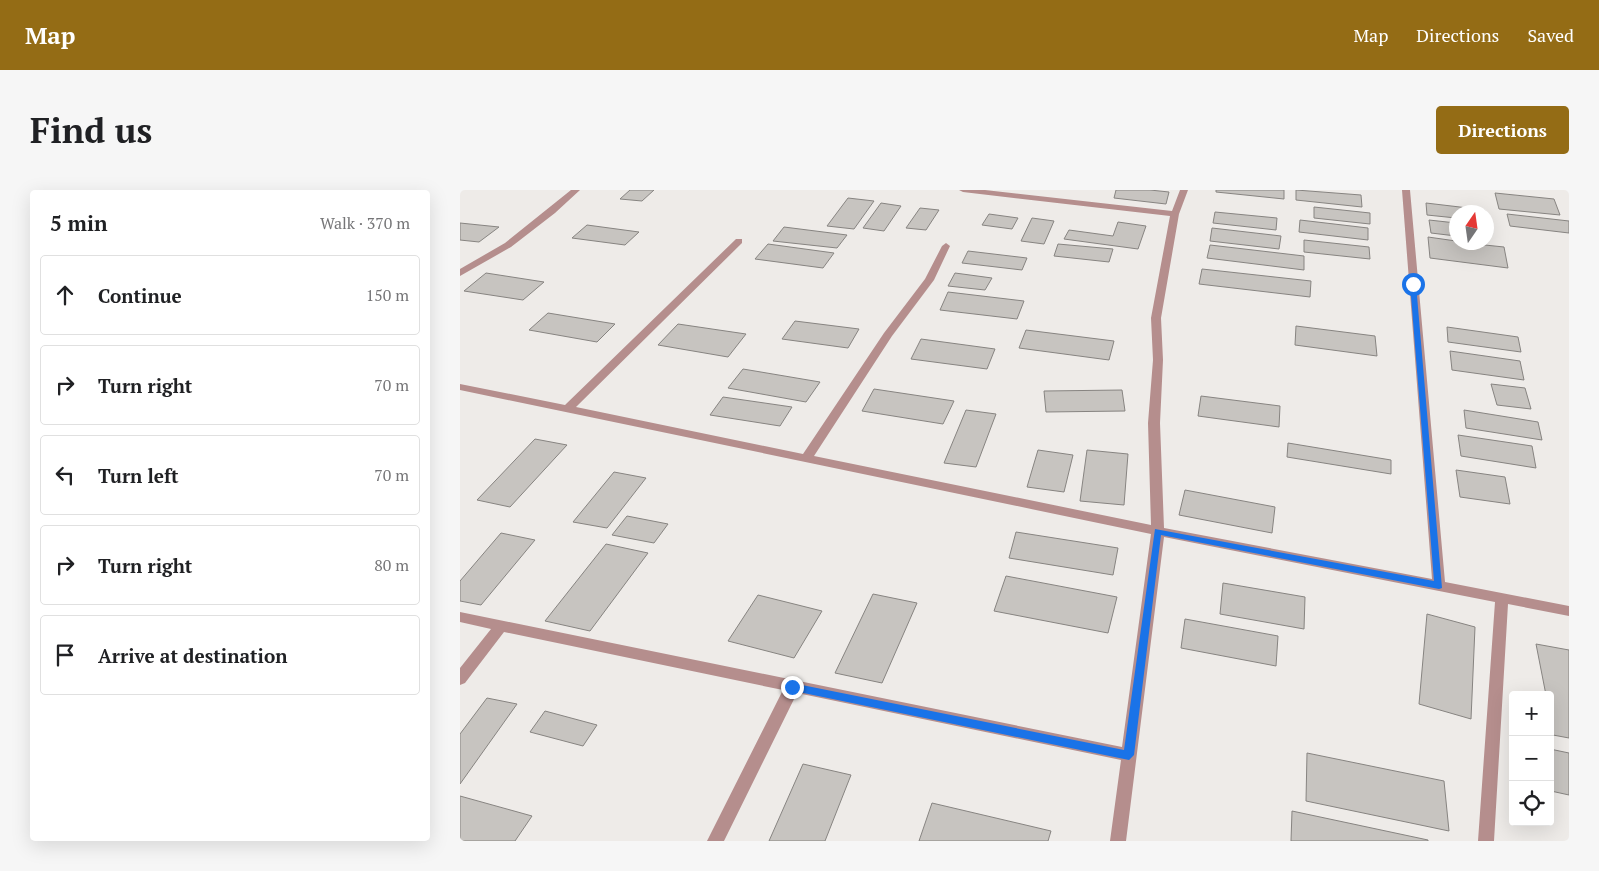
<!DOCTYPE html>
<html lang="en">
<head>
<meta charset="utf-8">
<style>
  body { margin:0; font-family:"PT Serif",serif; background:#f6f6f6; color:#202124 }
  .controls { position:absolute; right:15px; bottom:15px; display:grid; overflow:hidden; border-radius:5px; box-shadow:0 5px 20px #0002 }
  .controls button { width:45px; height:45px; display:grid; place-items:center; padding:0; border:0; border-bottom:1px solid #e0e0e0; background:#fff; color:#202124; font:25px sans-serif }
  .compass { position:absolute; left:989px; top:15px; width:45px; height:45px; border-radius:50%; background:#fff; box-shadow:0 5px 20px #0002; rotate:13deg }
  .stop { position:absolute; width:15px; height:15px; margin:-11px; border:4px solid #1a73e8; border-radius:50%; background:#fff }
  .stop.end { background:#1a73e8; border-color:#fff; box-shadow:0 1px 5px #0008 }
  .list { margin:0; padding:0; list-style:none }
  h2 { display:flex; justify-content:space-between; align-items:center; height:65px; margin:0; padding:0 20px; font-size:21px }
  h2 small { font-size:16px; font-weight:400; color:#757577 }
  .list li { display:grid; grid-template-columns:32px 1fr auto; gap:15px; align-items:center; box-sizing:border-box; height:80px; margin:0 10px 10px; padding:0 10px; border:1px solid #e0e0e0; border-radius:5px }
  .list b { display:block; font-size:19px; white-space:nowrap }
  .list em { font-size:16px; font-style:normal; color:#757577 }
  .icon { flex:none; width:28px; height:28px; fill:none; stroke:currentColor; stroke-width:2; stroke-linecap:round; stroke-linejoin:round }
  .map { position:relative; flex:none; width:1109px; height:651px; overflow:hidden; border-radius:5px }
  header { display:flex; align-items:center; gap:30px; box-sizing:border-box; height:70px; padding:0 25px; background:#946c15; color:#fff }
  header strong { font-size:24px }
  nav { display:flex; gap:28px; margin-inline-start:auto; font-size:18px }
  .intro { display:flex; align-items:center; justify-content:space-between; box-sizing:border-box; height:120px; padding:0 30px }
  h1 { margin:0; font-size:35px }
  .button { padding:12px 22px; border-radius:5px; background:#946c15; color:#fff; font-size:18px; font-weight:700 }
  main { display:flex; gap:30px; padding:0 30px }
  aside { flex:1; background:#fff; border-radius:5px; box-shadow:0 5px 20px #0002 }
  .map>svg:first-child { display:block }
  .building { fill:#c7c4c0; stroke:#878481 }
  .lines { fill:none; stroke-linecap:round; stroke-linejoin:round }
  .minor { fill:#b58e8d; fill-rule:evenodd }
  .route { fill:#1a73e8 }
</style>
</head>
<body>
<header>
<strong>Map</strong>
<nav><a>Map</a><a>Directions</a><a>Saved</a></nav>
</header>
<div class="intro"><h1>Find us</h1><a class="button">Directions</a></div>
<main>
<aside>
<h2>5 min<small>Walk · 370 m</small></h2>
<ul class="list">
<li><svg class="icon" aria-label="ahead" viewBox="0 0 24 24"><path d="M12 20V5M6 11l6-6 6 6"/></svg><div><b>Continue</b></div><em>150 m</em></li>
<li><svg class="icon" aria-label="right" viewBox="0 0 24 24"><path d="M7 20v-9h11M14 6l5 5-5 5"/></svg><div><b>Turn right</b></div><em>70 m</em></li>
<li><svg class="icon" aria-label="left" viewBox="0 0 24 24"><path d="M17 20v-9H6M10 6l-5 5 5 5"/></svg><div><b>Turn left</b></div><em>70 m</em></li>
<li><svg class="icon" aria-label="right" viewBox="0 0 24 24"><path d="M7 20v-9h11M14 6l5 5-5 5"/></svg><div><b>Turn right</b></div><em>80 m</em></li>
<li><svg class="icon" aria-label="arrive" viewBox="0 0 24 24"><path d="M6 21V4h12l-3 4 3 4H6"/></svg><div><b>Arrive at destination</b></div></li>
</ul>
</aside>
<div class="map">
<svg width="1109" height="651" viewBox="0 0 1109 651">
  <rect width="100%" height="100%" fill="#eeebe8"/>
  <g class="building">
    <path d="M170 0H194L182 11 160 9Z"/>
    <path d="M656 0H690L709 2 706 14 654 8Z"/>
    <path d="M756 0H824V9L756 2Z"/>
    <path d="M836 0 901 5 902 17 836 10Z"/>
    <path d="M1035 3 1094 9 1100 25 1039 19Z"/>
    <path d="M388 8 414 11 394 39 367 36Z"/>
    <path d="M421 13 441 16 424 41 403 38Z"/>
    <path d="M966 13 1025 20 1026 22H996V28L967 25Z"/>
    <path d="M854 17 910 23V34L854 28Z"/>
    <path d="M460 18 479 20 466 40 446 38Z"/>
    <path d="M755 22 817 28 816 40 753 33Z"/>
    <path d="M529 24 558 28 552 39 522 35Z"/>
    <path d="M1047 24 1109 31V43L1050 36Z"/>
    <path d="M572 28 594 31 584 54 561 51Z"/>
    <path d="M840 30 908 38V50L839 42Z"/>
    <path d="M969 30 996 33V46L971 43Z"/>
    <path d="M658 32 686 36 678 59 604 49 609 40 653 46Z"/>
    <path d="M0 33 39 37 19 52 0 50Z"/>
    <path d="M127 35 179 42 165 55 112 48Z"/>
    <path d="M324 37 387 45 377 58 313 51Z"/>
    <path d="M752 38 821 46 819 59 750 51Z"/>
    <path d="M968 47 996 51V52L1044 57 1048 78 970 68Z"/>
    <path d="M844 50 909 57 910 69 844 62Z"/>
    <path d="M308 54 374 63 363 78 295 69Z"/>
    <path d="M598 54 653 59 649 72 594 66Z"/>
    <path d="M750 55 844 66V80L747 68Z"/>
    <path d="M508 61 567 68 562 80 502 73Z"/>
    <path d="M742 79 851 91 850 107 739 94Z"/>
    <path d="M26 83 84 92 63 110 4 101Z"/>
    <path d="M495 83 532 88 525 100 488 96Z"/>
    <path d="M488 102 564 111 557 129 480 120Z"/>
    <path d="M88 123 155 134 137 152 69 140Z"/>
    <path d="M335 131 399 139 388 158 322 149Z"/>
    <path d="M218 134 286 144 268 167 198 155Z"/>
    <path d="M836 136 915 146 917 166 835 155Z"/>
    <path d="M987 137 1058 147 1061 162 988 152Z"/>
    <path d="M566 140 654 151 649 170 559 158Z"/>
    <path d="M461 149 535 159 527 179 451 169Z"/>
    <path d="M990 161 1060 171 1064 190 992 180Z"/>
    <path d="M283 179 360 192 346 212 268 198Z"/>
    <path d="M1031 194 1065 198 1071 219 1037 215Z"/>
    <path d="M414 199 494 211 483 234 402 221Z"/>
    <path d="M662 200 665 221 586 222 584 201Z"/>
    <path d="M741 206 820 216 819 237 738 226Z"/>
    <path d="M263 207 332 217 320 236 250 225Z"/>
    <path d="M506 220 536 224 516 277 484 273Z"/>
    <path d="M1004 220 1078 232 1082 250 1006 238Z"/>
    <path d="M998 245 1072 256 1076 278 1001 266Z"/>
    <path d="M75 249 107 255 50 317 17 310Z"/>
    <path d="M828 253 931 270V284L827 267Z"/>
    <path d="M578 260 613 265 604 302 567 297Z"/>
    <path d="M627 260 668 264 664 315 620 311Z"/>
    <path d="M996 280 1045 287 1050 314 1000 307Z"/>
    <path d="M154 282 186 288 147 338 113 332Z"/>
    <path d="M725 300 815 317 812 343 719 325Z"/>
    <path d="M167 326 208 334 194 353 152 345Z"/>
    <path d="M556 342 658 358 653 385 549 368Z"/>
    <path d="M41 343 75 350 21 415 0 411V391Z"/>
    <path d="M146 354 188 363 130 441 85 431Z"/>
    <path d="M546 386 657 407 648 443 534 421Z"/>
    <path d="M763 393 845 407 844 439 760 424Z"/>
    <path d="M413 404 457 413 422 493 375 483Z"/>
    <path d="M298 405 362 421 334 468 268 451Z"/>
    <path d="M967 424 1015 437 1011 529 959 514Z"/>
    <path d="M725 429 818 446 816 476 721 458Z"/>
    <path d="M1076 454 1109 460V548L1093 545 1090 528V505H1086Z"/>
    <path d="M27 508 57 514 0 594V544Z"/>
    <path d="M85 521 137 535 123 556 70 542Z"/>
    <path d="M1090 559 1109 563V605L1091 601Z"/>
    <path d="M847 563 984 591 989 641 846 611Z"/>
    <path d="M343 574 391 585 365 651H309Z"/>
    <path d="M0 606 72 626 55 651H0Z"/>
    <path d="M472 613 591 641 588 651H459Z"/>
    <path d="M832 621 968 650V651H831Z"/>
  </g>
  <g class="lines">
    <g class="minor">
      <path d="M111 0H120L95 23 51 57 0 86V79L45 53Z"/>
      <path d="M499 0H525L712 21 720 0H728L719 24 701 128 703 170 700 233 704 338 972 389 942 0H950L985 392 1109 416V426L1048 414 1034 651H1018L1035 412 704 347 666 651H650L661 570 337 503 264 651H247L323 500 44 442 5 493 0 495V478L31 439 0 432V422L662 557 691 344 0 200V194L105 215 276 49H282V53L116 217 343 264 424 143 465 89 482 56 486 53 490 56 474 90 432 146 354 266 691 335 688 233 693 170 691 128 710 26 503 2Z"/>
    </g>
  </g>
  <path class="route" d="M953 92 956 94 982 398 979 399 701 345 674 565 669 570 329 500V494L332 493 664 560 695 339 974 391 950 94Z"/>
</svg>
<div class="controls">
<button>+</button>
<button>−</button>
<button><svg class="icon" aria-label="locate" viewBox="0 0 24 24"><circle cx="12" cy="12" r="6"/><path d="M12 2v4M12 18v4M2 12h4M18 12h4"/></svg></button>
</div>
<svg class="compass" viewBox="-18 -18 36 36"><path d="M0-13l5 13h-10z" fill="#e53935"/><path d="M0 13l5-13h-10z" fill="#757577"/></svg>
<div class="stop" style="left:953px;top:94px"></div>
<div class="stop end" style="left:332px;top:497px"></div>
</div>
</main>
</body>
</html>
